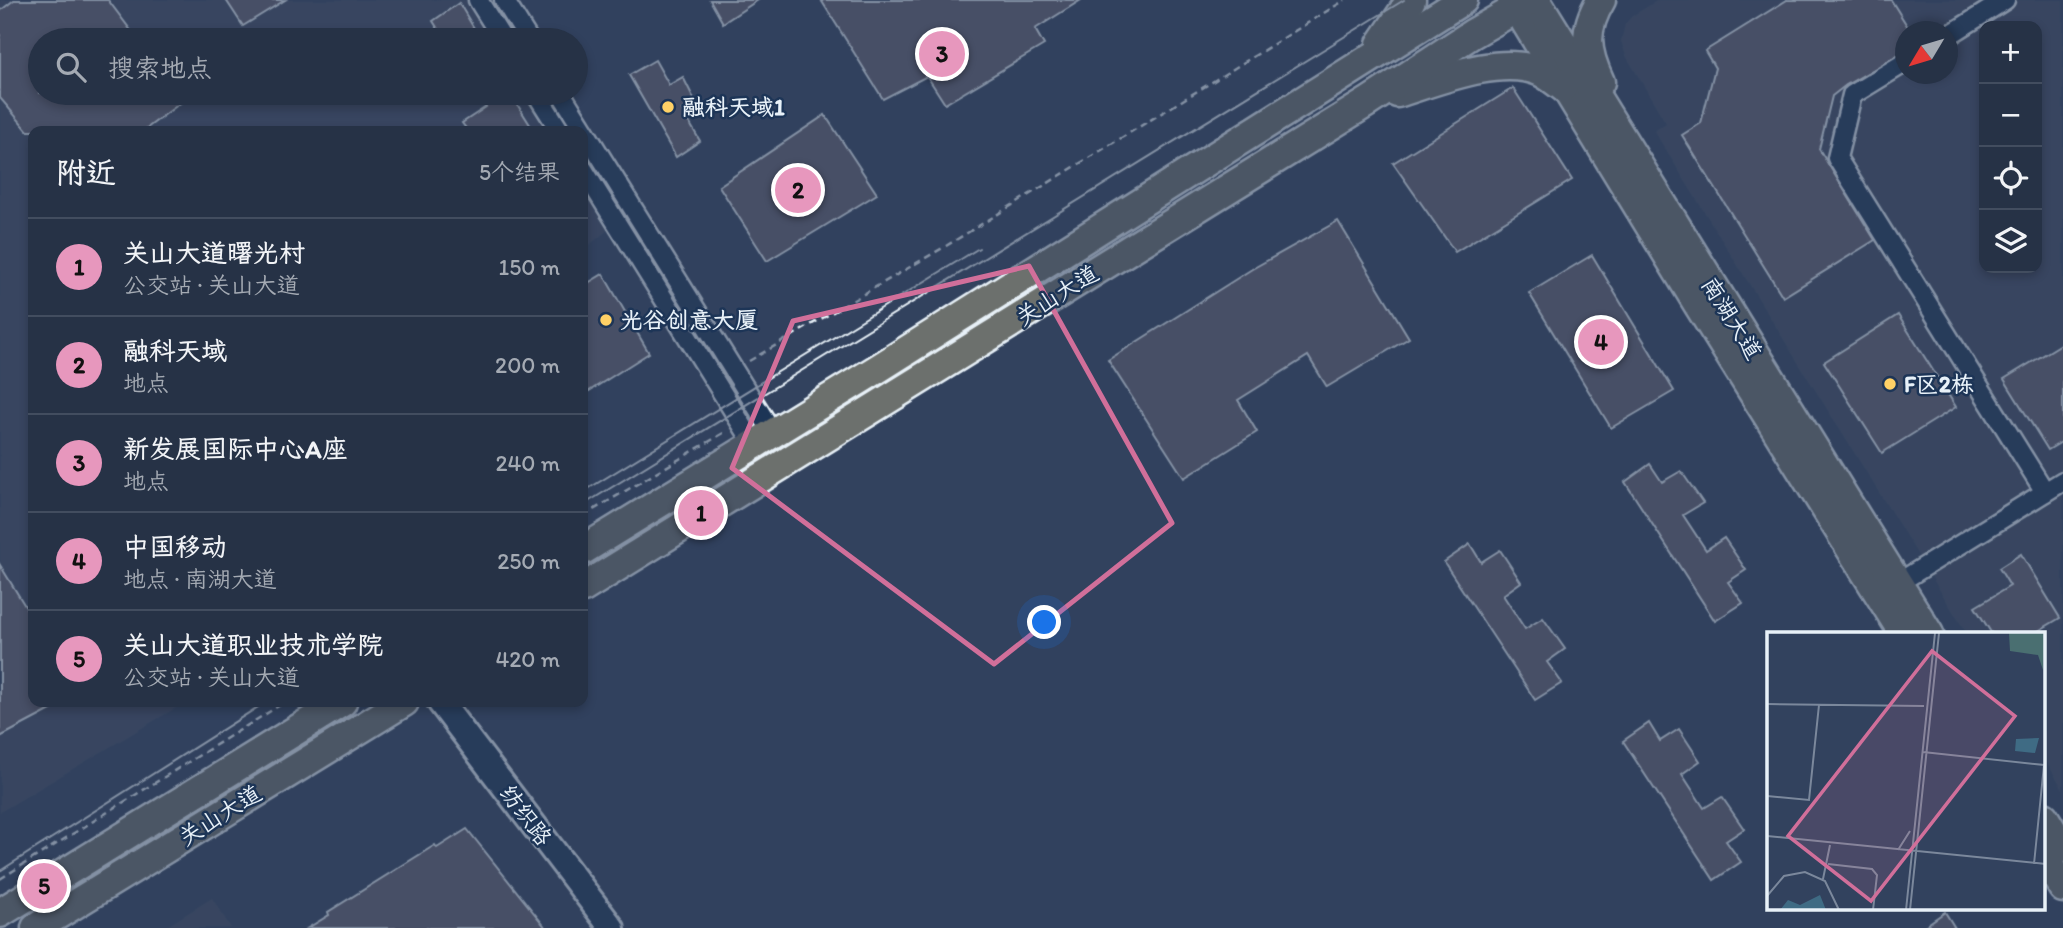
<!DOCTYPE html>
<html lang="zh">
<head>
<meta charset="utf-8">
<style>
  body { margin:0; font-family:Itim,"LXGW WenKai TC",sans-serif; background:#323e51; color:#f1f3f6 }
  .controls { position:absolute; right:21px; top:21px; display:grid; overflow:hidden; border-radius:14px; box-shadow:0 4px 10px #0003 }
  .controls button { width:63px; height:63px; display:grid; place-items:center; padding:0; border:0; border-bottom:2px solid #424d5f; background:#263246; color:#f1f3f6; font:35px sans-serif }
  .compass { position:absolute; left:1895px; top:21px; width:63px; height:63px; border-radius:50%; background:#263246; box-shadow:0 4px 10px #0003; rotate:232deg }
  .you { position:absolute; left:1045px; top:623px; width:24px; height:24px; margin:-18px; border:5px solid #fff; border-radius:50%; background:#1a73e8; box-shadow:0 0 0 10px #1a73e833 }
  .badge { display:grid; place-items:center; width:46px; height:46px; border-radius:50%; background:#e797bd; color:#111; font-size:23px; font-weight:700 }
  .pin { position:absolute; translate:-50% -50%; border:4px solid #fff; box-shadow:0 2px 7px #0006 }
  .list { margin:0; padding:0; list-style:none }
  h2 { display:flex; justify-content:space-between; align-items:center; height:91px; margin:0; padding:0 28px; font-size:30px }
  h2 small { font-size:23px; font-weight:400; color:#a4aab3 }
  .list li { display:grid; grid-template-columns:46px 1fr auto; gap:21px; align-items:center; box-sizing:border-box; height:98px; padding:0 28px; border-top:2px solid #424d5f }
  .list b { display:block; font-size:26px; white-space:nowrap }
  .list p { margin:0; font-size:23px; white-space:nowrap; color:#a4aab3 }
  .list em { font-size:23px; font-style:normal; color:#a4aab3 }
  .icon { flex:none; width:38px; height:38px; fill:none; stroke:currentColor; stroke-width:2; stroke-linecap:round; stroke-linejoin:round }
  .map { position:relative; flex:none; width:2063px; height:928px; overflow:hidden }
  .search { position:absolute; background:#263246; box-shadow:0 4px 10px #0003; left:28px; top:28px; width:560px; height:77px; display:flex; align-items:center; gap:18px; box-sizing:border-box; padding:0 24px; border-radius:38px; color:#a4aab3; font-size:26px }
  .panel { position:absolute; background:#263246; box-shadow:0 4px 10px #0003; left:28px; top:126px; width:560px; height:581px; border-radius:14px }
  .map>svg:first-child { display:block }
  .built { fill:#414b63; fill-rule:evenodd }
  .building { fill:#64616f; stroke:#e8f1f8; stroke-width:2 }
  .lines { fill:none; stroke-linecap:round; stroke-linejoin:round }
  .minor-casing { stroke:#e8f1f8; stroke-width:23 }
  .secondary-casing { stroke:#e8f1f8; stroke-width:30 }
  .primary-casing { stroke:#e8f1f8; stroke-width:33 }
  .path { stroke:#e8f1f8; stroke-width:2.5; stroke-dasharray:7 5; stroke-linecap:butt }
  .minor { stroke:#1d3557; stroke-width:18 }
  .secondary { stroke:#1d3557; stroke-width:24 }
  .primary { stroke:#6c706d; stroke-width:28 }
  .tram { stroke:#e8f1f8; stroke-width:2 }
  .marked { fill:none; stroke:#d16f9a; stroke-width:5; stroke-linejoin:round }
  .poi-dot { fill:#ffd166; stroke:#1d3557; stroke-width:2.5 }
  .labels { text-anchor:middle; stroke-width:5; stroke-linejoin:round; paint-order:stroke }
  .poi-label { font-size:23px; font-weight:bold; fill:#e8f1f8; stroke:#1d3557; text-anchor:start }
  .street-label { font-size:23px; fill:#e8f1f8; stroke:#1d3557 }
  .inset-road { fill:none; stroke:#7b889c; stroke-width:2 }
  .view { fill:#d16f9a; fill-opacity:0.15; stroke:#d16f9a; stroke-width:3.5 }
  .inset-edge { fill:none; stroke:#e8f1f8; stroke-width:3.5 }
</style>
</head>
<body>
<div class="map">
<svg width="2063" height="928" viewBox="0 0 2063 928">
  <rect width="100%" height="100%" fill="#32425e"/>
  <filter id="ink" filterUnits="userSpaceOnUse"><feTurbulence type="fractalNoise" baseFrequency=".0143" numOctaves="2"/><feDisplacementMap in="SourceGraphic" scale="14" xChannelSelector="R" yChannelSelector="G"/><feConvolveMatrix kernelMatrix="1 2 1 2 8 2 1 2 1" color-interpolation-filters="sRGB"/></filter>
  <g filter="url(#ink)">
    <g class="built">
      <path d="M0 0H466L491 40H40V93H523L547 131H33V702H186L0 812Z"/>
      <path d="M1658 0H2063V789L2044 758V634H1967L1654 131 1666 123 1626 56 1621 41 1625 24 1632 16ZM1984 26H2037V268H1984ZM1906 32H1948V74H1906Z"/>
      <path d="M583 190 608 230 583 250Z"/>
      <path d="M212 898 231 928H164Z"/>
    </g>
    <g class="building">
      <path d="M14 0H108L138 40H40V93H178L183 101 143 131H28L0 98V11Z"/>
      <path d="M226 0H285L243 26Z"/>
      <path d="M710 0H758L723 23Z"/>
      <path d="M821 0H1081L1035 29 1044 45 945 104 927 76 883 99Z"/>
      <path d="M1787 0H1891L1911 32H1906V51L1846 85 1832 96 1819 149 1875 240 1783 297 1682 135 1701 123 1715 68 1705 51Z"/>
      <path d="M459 3 481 40H445L433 21Z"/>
      <path d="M655 60 669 85 683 77 696 103 682 110 700 141 676 157 629 75Z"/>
      <path d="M1513 88 1572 180 1455 252 1393 163Z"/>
      <path d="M477 93H510L534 131H468L462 123 486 107Z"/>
      <path d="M825 115 877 194 767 261 719 186Z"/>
      <path d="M1338 221 1409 338 1327 387 1308 356 1238 400 1257 432 1184 478 1108 360 1252 269Z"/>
      <path d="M1592 255 1674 391 1611 428 1529 293Z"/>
      <path d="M603 274 649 353 583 395V286Z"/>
      <path d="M1898 315 1956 407 1882 453 1824 362Z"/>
      <path d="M2063 343V441L2048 450 2004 379Z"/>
      <path d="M1650 464 1662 482 1681 471 1703 503 1683 515 1706 550 1724 538 1746 570 1728 582 1743 603 1715 621 1625 482Z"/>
      <path d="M1470 544 1481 562 1500 550 1521 582 1503 595 1525 629 1543 618 1565 649 1547 662 1562 683 1535 700 1444 562Z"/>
      <path d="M2021 554 2060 618 2033 634H1992L1975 607 2010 586 1999 568Z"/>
      <path d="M0 565 33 619V702H66L0 737Z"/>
      <path d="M1649 723 1660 741 1679 729 1700 761 1682 774 1704 808 1722 797 1744 829 1726 841 1741 862 1714 880 1623 741Z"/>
      <path d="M467 829 546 928H308L329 915 328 912 435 845 437 848Z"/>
      <path d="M1945 912 1955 928H1922Z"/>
    </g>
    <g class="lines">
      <g class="minor-casing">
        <g id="minor">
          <path d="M478 0 503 40"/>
          <path d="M504 0 529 40"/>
          <path d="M1948 36 2005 0"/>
          <path d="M1906 62 1852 95 1837 158 2045 492"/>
          <path d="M536 93 560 131"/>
          <path d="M561 93 773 433"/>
          <path d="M583 169 754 444"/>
          <path d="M1898 583 2063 481"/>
        </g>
      </g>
      <g class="secondary-casing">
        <path id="secondary" d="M440 702 612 928"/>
      </g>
      <g class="primary-casing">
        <g id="primary">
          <path d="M1512 0 1699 306 1904 634"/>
          <path d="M1536 0 1929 634"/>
          <path d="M1381 44 1411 0"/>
          <path d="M1600 82C1585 50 1583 30 1601 0"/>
          <path d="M1397 93C1436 81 1501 54 1541 72 1549 76 1556 82 1563 87"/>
          <path d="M583 550 879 368 1463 0"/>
          <path d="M583 588 1368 102 1472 34 1531 0"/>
          <path d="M2044 817 2063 848"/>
          <path d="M2044 857 2063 888"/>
          <path d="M0 913 342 702"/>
          <path d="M36 928 404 702"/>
        </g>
      </g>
      <g class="path">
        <path d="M749 361 946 246 1345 0"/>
        <path d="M583 516 727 431"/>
        <path d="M0 879 285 702"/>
      </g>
      <use href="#minor" class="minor"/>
      <use href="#secondary" class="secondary"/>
      <use href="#primary" class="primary"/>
      <g class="tram">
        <path d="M583 492 979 248"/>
        <path d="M583 505 1404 0"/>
        <path d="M0 871 266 702"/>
      </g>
    </g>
  </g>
  <path d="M0 0H2063V928H0ZM1029 266 1172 523 994 664 732 468 793 321Z" fill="#32425e" fill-opacity=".55" fill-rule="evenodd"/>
  <path class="marked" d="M1029 266 1172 523 994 664 732 468 793 321Z"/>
  <g class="poi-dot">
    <circle cx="668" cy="107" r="7"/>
    <circle cx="606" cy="320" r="7"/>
    <circle cx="1890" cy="384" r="7"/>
  </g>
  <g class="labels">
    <g class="poi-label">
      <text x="682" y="115">融科天域1</text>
      <text x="620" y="328">光谷创意大厦</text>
      <text x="1904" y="392">F区2栋</text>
    </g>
    <g class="street-label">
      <text transform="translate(1057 295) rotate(-32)" y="8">关山大道</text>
      <text transform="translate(1732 318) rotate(58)" y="8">南湖大道</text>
      <text transform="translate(220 815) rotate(-32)" y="8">关山大道</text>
      <text transform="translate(526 815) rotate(53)" y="8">纺织路</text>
    </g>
  </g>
  <g transform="translate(1767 632)">
    <rect width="278" height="278" fill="#32425e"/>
    <path d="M242 1H278L276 38 271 23 243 19Z" fill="#4a6f71"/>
    <path d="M272 106 268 121 248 119 249 107ZM53 263 59 278H13L21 268 33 273Z" fill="#3f6b84"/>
    <path class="inset-road" d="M0 72 157 74M156 120 277 133 267 232M0 164 42 168 52 73M0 204 279 232M131 218 143 199M61 232 105 237 110 243 106 278M56 247 63 213M0 264 17 244 38 240 58 249 72 278M139 278 168 1M143 278 172 1"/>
    <path class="view" d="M165 19 248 84 104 269 21 204Z"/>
    <rect width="278" height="278" class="inset-edge"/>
  </g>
</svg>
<div class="controls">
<button>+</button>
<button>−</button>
<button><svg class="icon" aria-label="locate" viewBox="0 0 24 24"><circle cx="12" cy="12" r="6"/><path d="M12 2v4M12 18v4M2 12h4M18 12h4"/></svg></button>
<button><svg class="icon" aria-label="layers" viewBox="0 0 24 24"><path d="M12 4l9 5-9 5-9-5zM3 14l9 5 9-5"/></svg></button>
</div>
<svg class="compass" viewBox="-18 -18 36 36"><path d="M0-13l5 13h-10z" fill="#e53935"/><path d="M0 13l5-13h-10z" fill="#a4aab3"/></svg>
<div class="you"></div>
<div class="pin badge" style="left:701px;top:513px">1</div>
<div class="pin badge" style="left:798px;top:190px">2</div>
<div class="pin badge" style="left:942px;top:54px">3</div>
<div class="pin badge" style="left:1601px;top:342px">4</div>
<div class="pin badge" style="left:44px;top:886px">5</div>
<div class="search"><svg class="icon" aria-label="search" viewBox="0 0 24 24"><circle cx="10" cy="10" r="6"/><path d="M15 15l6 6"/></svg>搜索地点</div>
<section class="panel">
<h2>附近<small>5个结果</small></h2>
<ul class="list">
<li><span class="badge">1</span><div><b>关山大道曙光村</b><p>公交站 · 关山大道</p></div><em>150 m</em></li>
<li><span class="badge">2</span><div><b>融科天域</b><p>地点</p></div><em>200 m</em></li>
<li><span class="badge">3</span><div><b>新发展国际中心A座</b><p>地点</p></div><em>240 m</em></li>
<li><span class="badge">4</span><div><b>中国移动</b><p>地点 · 南湖大道</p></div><em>250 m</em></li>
<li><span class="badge">5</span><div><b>关山大道职业技术学院</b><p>公交站 · 关山大道</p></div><em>420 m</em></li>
</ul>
</section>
</div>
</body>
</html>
